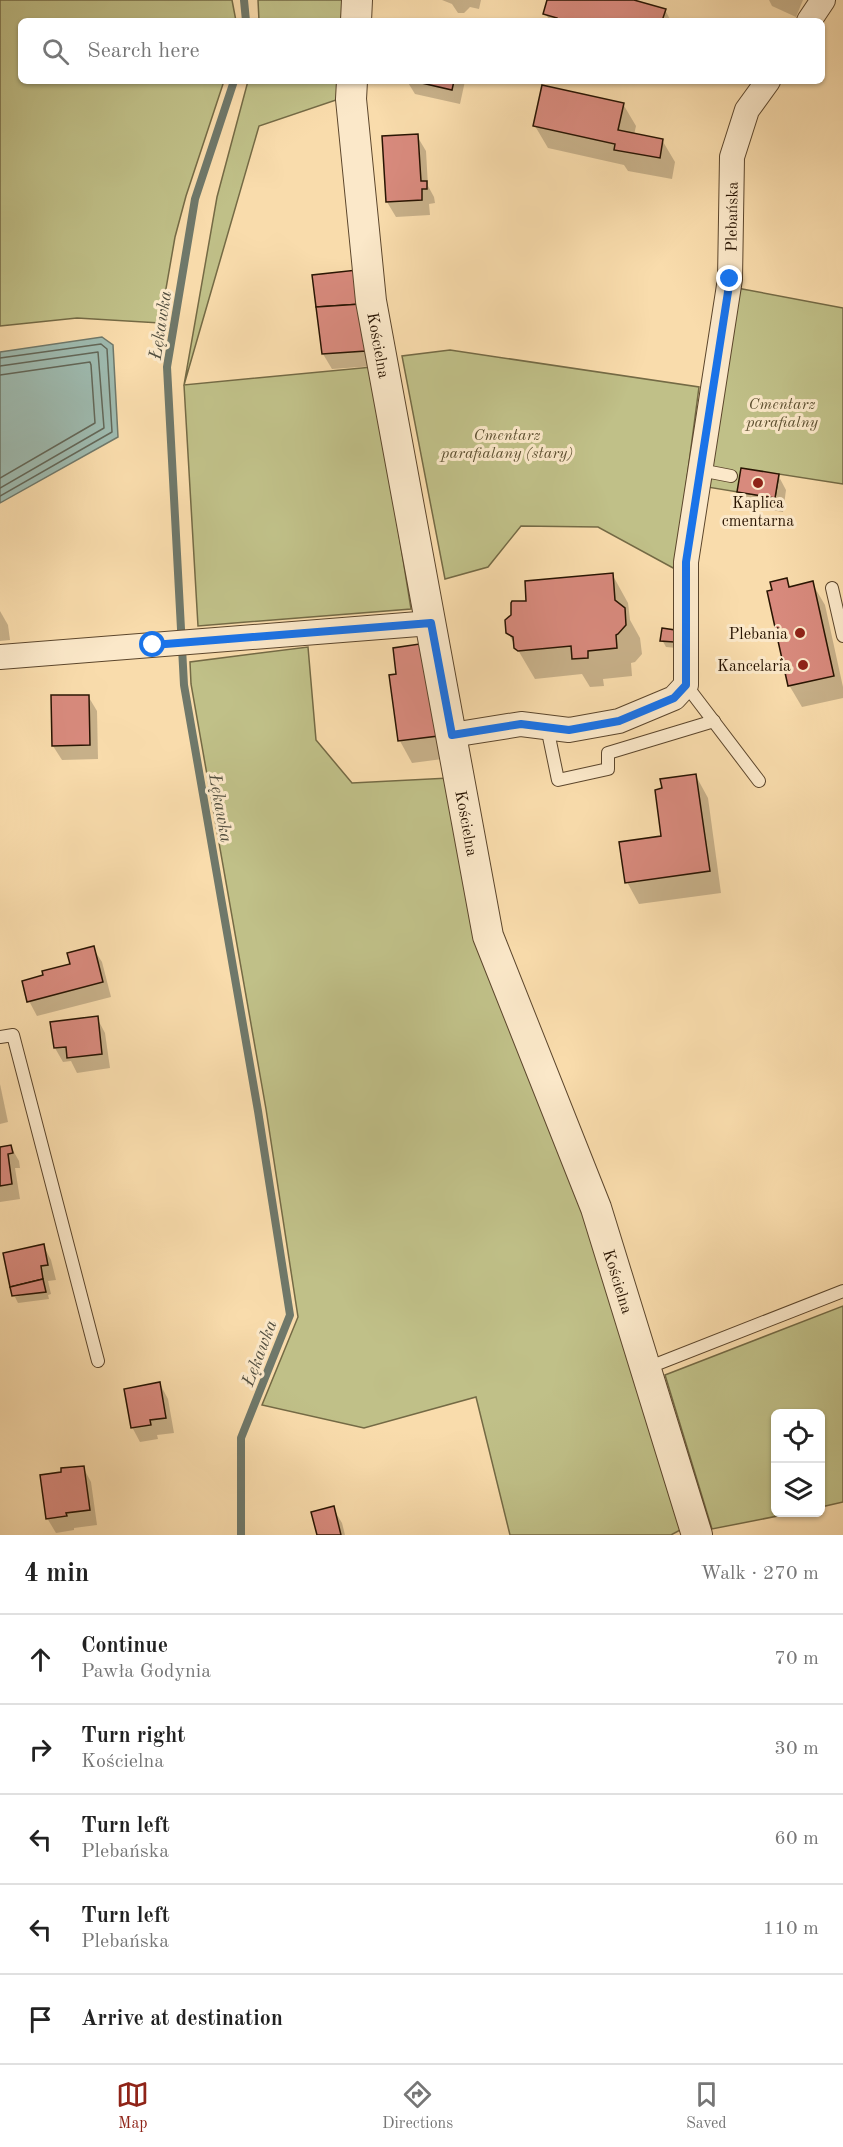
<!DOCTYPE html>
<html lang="en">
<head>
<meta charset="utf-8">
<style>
  body { margin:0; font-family:"Old Standard TT",serif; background:#f6f6f6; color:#222 }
  .controls { position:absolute; right:18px; bottom:18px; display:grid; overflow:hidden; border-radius:9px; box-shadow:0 2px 4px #0004 }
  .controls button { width:54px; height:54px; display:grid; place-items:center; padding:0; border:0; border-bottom:2px solid #e0e0e0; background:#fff; color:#222; font:30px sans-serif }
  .stop { position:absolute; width:18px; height:18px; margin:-14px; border:4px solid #1a73e8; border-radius:50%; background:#fff }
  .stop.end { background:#1a73e8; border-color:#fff; box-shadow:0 2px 6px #0008 }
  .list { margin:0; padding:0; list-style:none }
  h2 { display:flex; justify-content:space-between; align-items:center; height:78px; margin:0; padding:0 24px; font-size:26px }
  h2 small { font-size:20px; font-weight:400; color:#767676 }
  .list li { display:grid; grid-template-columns:39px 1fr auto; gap:18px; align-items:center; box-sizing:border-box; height:90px; padding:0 24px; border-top:2px solid #e0e0e0 }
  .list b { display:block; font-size:22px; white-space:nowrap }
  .list p { margin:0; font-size:20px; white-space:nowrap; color:#767676 }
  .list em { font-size:20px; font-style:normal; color:#767676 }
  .icon { flex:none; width:33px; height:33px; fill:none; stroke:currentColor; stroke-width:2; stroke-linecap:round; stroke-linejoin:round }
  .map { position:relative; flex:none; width:843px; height:1535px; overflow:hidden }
  .search { position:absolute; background:#fff; box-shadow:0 2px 4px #0004; left:18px; right:18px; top:18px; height:66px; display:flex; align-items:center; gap:15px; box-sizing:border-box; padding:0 21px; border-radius:9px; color:#767676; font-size:22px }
  .sheet { height:528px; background:#fff }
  nav { display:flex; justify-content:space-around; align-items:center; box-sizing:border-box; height:84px; border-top:2px solid #e0e0e0; background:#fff; font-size:16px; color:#767676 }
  nav a { display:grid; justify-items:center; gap:3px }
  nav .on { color:#8f2418 }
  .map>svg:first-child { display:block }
  .green { fill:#c0c088; stroke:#746a45; stroke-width:1.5 }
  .water { fill:#9ebaaf; stroke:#6f786a; stroke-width:1.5 }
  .shadow { fill:#0003 }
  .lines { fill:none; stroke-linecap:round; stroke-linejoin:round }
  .shore { stroke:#636758; stroke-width:1.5 }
  .stream { stroke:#6f786a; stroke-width:8 }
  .building { fill:#d88a7d; stroke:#281402; stroke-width:1.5 }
  .service-casing { stroke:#5c462c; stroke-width:14 }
  .minor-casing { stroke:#5c462c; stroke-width:26 }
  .tertiary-casing { stroke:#5c462c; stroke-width:32 }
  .service { stroke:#fbe8c9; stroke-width:12 }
  .minor { stroke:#fbe8c9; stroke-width:24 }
  .tertiary { stroke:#fbe8c9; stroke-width:30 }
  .route { stroke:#1a73e8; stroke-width:8 }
  .poi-dot { fill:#8f2418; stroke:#fbe8c9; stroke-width:2 }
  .labels { text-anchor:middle; stroke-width:6; stroke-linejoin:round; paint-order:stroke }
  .street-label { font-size:16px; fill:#281402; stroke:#fbe8c9 }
  .park-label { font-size:16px; font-style:italic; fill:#5d5031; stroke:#fbe8c9 }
  .poi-label { font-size:16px; fill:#281402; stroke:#fbe8c9; text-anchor:end }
  .water-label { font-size:18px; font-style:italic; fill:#514e3f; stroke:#fbe8c9 }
</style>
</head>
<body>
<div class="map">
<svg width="843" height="1535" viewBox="0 0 843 1535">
  <rect width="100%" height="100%" fill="#f9dcac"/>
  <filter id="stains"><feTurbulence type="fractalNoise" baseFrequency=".00333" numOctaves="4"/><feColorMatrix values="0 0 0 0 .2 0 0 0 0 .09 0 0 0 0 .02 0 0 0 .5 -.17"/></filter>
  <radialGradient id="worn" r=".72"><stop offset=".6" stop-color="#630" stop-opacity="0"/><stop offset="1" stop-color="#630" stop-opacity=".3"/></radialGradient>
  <g class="green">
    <path d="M0 0H232L236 21H21V81H224L186 196 175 237 160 323 77 318 0 326Z"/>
    <path d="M258 0H343L341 21H259Z"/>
    <path d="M248 81H337L339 99 259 126 184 385 372 367 411 609 198 626 184 385 217 197Z"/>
    <path d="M737 288 843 308V484L779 474 775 498 707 487Z"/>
    <path d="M450 350 699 387 675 569 598 527 521 526 488 567 445 579 402 356Z"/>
    <path d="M308 647 316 740 352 783 449 778 684 1528 671 1535H510L476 1397 364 1428 262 1405 298 1317 266 1109 191 684 190 662Z"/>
    <path d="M843 1306V1502L821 1507 820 1414H776V1512L793 1513 712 1529 665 1375Z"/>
  </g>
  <path class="water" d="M102 337 113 345 118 437 0 503V352Z"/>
  <g class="shadow">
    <path d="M442 0H481L479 9 470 7 464 13H458L452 4Z"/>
    <path d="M549 0H628L665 10 671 21H550L545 13Z"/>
    <path d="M769 0H803L796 17 772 6Z"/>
    <path d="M407 81H465L460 104 415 94Z"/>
    <path d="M623 104 636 126 634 135 662 140 675 162 672 179 628 171 624 165 548 148 535 126Z"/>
    <path d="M417 136 426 151 428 186 434 197 435 203 429 204 430 215 396 217 387 202Z"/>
    <path d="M356 271 374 366 332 369 323 354 314 276Z"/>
    <path d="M778 475 786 490 783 512 747 506 738 492Z"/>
    <path d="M612 574 628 603 630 620 640 638 642 654 635 662 631 663 632 676 603 679 604 686 590 687 582 674 535 679 508 633 528 602Z"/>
    <path d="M786 580 791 588 812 583 825 605 843 687V698L802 707 789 685Z"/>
    <path d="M0 611 8 625 10 640 0 641Z"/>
    <path d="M674 631 677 648 666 647 662 640Z"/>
    <path d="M398 675 450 758 412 763 400 741Z"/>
    <path d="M88 696 97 711 98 759 62 760 53 746Z"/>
    <path d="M696 776 708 798 721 893 639 904 627 882 663 837Z"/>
    <path d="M93 948 102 962 111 997 37 1016 29 1001Z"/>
    <path d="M97 1018 105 1033 110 1068 77 1073 71 1061 63 1062 55 1048Z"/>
    <path d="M0 1084 8 1122 0 1124Z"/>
    <path d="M11 1147 19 1161 20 1168H15L20 1199 0 1202V1148Z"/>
    <path d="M43 1245 51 1260 56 1280 48 1281 51 1294 48 1295 49 1299 18 1303 15 1297 23 1295Z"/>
    <path d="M160 1384 168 1399 174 1433 157 1435 158 1439 140 1442 132 1427Z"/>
    <path d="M83 1467 91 1482 97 1525 74 1528V1530L56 1533 47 1518 63 1473Z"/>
    <path d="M333 1508 342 1523 345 1535H319Z"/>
  </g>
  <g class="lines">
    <g class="shore">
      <path d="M0 358 101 344 107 349 112 432 0 496"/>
      <path d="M0 366 98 352 104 428 0 488"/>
      <path d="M0 375 90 362 91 365 95 423 0 478"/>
    </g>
    <g class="stream">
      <path d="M244 0 246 21"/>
      <path d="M234 81 195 199 167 367 184 685 258 1111 290 1315 241 1438V1535"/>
    </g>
  </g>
  <g class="building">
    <path d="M547 0H634L666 9 662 21H556L557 18 543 14Z"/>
    <path d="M413 81H454L452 90Z"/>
    <path d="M542 85 624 103 618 130 663 139 660 158 614 150 615 144 533 126Z"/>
    <path d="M418 134 421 181H427V189H422V200L386 202 382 136Z"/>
    <path d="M357 270 361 304 316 307 312 275Z"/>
    <path d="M361 304 366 351 322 354 316 307Z"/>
    <path d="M741 468 779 474 775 498 737 492Z"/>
    <path d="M613 573 615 600 625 608 626 625 618 634 616 635 617 648 588 651V658L572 659 571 646 518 651 514 648 513 637 506 633 505 620 511 615V603L512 601H526L525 581Z"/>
    <path d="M787 578 789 587 813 581 834 676 788 686 767 591 772 590 770 582Z"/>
    <path d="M662 628 675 630 674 642 660 641Z"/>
    <path d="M426 643 438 736 398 741 389 675 396 674 393 648Z"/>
    <path d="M51 695H89L90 745 52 746Z"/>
    <path d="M696 774 710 871 625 883 619 842 661 836 655 790 662 788 660 779Z"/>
    <path d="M94 946 103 982 27 1002 22 981 43 975 42 971 70 964 67 953Z"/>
    <path d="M98 1016 102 1054 67 1058 66 1047 54 1048 50 1022Z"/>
    <path d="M11 1145 13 1153 8 1154 12 1184 0 1186V1147Z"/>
    <path d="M44 1244 48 1265 41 1266 43 1279 10 1287 3 1253Z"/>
    <path d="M43 1279 46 1292 12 1296 10 1287Z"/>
    <path d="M160 1382 166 1418 150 1420 151 1425 131 1428 124 1389Z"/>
    <path d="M84 1466 90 1510 66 1513 67 1516 46 1519 40 1475 61 1472V1468Z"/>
    <path d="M334 1506 341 1535H317L311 1512Z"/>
  </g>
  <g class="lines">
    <g class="service-casing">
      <g id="service">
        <path d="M700 470 731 476"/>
        <path d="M832 588 843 636"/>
        <path d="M686 685 759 781"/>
        <path d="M547 727 558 780 608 769V753L714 721"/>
        <path d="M0 1037 13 1035 98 1361"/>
        <path d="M647 1368 843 1291"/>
      </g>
    </g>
    <g class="minor-casing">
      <g id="minor">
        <path d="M809 21 823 0"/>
        <path d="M0 657 431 623"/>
        <path id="s1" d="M452 735 521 724 569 730 619 721 674 698 686 685V562L730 279 732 157 747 110 768 81"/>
      </g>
    </g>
    <g class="tertiary-casing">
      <g id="tertiary">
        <path d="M356 21 357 0"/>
        <path id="s2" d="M352 81 351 99 371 301 488 936 596 1208 697 1535"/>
      </g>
    </g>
    <use href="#service" class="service"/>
    <use href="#minor" class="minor"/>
    <use href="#tertiary" class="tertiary"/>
  </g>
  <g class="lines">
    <path class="route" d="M153 645 431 623 452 735 521 724 569 730 619 721 674 698 686 685V562L730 279"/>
  </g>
  <g class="poi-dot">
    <circle cx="758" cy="483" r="6"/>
    <circle cx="800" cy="633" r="6"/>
    <circle cx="803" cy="665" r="6"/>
  </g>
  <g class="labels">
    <g class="street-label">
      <text dy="6" stroke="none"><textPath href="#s1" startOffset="718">Plebańska</textPath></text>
      <text dy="6" stroke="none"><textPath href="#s2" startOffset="266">Kościelna</textPath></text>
      <text dy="6" stroke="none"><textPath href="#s2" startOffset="752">Kościelna</textPath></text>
      <text dy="6" stroke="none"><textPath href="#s2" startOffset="1236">Kościelna</textPath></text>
    </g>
    <g class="park-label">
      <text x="782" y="409">Cmentarz<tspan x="782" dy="18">parafialny</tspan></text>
      <text x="507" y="440">Cmentarz<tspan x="507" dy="18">parafialany (stary)</tspan></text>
    </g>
    <g class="poi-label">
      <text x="758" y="508" text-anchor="middle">Kaplica<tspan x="758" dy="18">cmentarna</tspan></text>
      <text x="788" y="639">Plebania</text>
      <text x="791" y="671">Kancelaria</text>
    </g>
    <g class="water-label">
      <text transform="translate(160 325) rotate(-81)" y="6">Łękawka</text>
      <text transform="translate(221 808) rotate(80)" y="6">Łękawka</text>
      <text transform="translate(259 1353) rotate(-69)" y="6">Łękawka</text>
    </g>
  </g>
  <rect width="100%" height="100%" filter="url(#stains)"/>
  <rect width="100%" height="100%" fill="url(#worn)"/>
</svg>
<div class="controls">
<button><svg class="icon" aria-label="locate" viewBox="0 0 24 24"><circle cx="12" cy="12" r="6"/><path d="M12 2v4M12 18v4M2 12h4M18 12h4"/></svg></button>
<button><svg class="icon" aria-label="layers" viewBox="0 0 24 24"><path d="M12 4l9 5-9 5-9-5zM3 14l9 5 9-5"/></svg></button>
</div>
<div class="stop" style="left:153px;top:645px"></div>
<div class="stop end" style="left:730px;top:279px"></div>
<div class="search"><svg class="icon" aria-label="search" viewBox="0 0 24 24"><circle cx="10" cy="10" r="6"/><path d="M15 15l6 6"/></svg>Search here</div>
</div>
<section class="sheet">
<h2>4 min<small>Walk · 270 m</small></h2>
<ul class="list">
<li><svg class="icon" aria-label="ahead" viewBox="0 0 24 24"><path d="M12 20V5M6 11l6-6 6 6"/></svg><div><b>Continue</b><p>Pawła Godynia</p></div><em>70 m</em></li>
<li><svg class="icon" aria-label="right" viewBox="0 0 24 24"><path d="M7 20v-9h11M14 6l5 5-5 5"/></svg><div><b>Turn right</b><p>Kościelna</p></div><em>30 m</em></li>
<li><svg class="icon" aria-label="left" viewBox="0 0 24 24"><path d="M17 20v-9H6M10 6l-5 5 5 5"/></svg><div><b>Turn left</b><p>Plebańska</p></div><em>60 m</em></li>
<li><svg class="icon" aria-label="left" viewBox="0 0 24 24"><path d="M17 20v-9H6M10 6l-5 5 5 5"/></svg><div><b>Turn left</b><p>Plebańska</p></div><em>110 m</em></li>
<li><svg class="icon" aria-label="arrive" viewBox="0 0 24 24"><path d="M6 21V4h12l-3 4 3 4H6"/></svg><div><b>Arrive at destination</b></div></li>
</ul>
</section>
<nav>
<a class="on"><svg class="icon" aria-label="map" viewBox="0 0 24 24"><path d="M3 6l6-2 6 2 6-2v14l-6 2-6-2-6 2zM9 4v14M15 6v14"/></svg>Map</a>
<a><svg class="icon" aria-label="directions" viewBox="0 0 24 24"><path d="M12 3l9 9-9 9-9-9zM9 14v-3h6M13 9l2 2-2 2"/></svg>Directions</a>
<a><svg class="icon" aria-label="saved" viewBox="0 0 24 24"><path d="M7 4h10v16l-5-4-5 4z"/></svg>Saved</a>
</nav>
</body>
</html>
